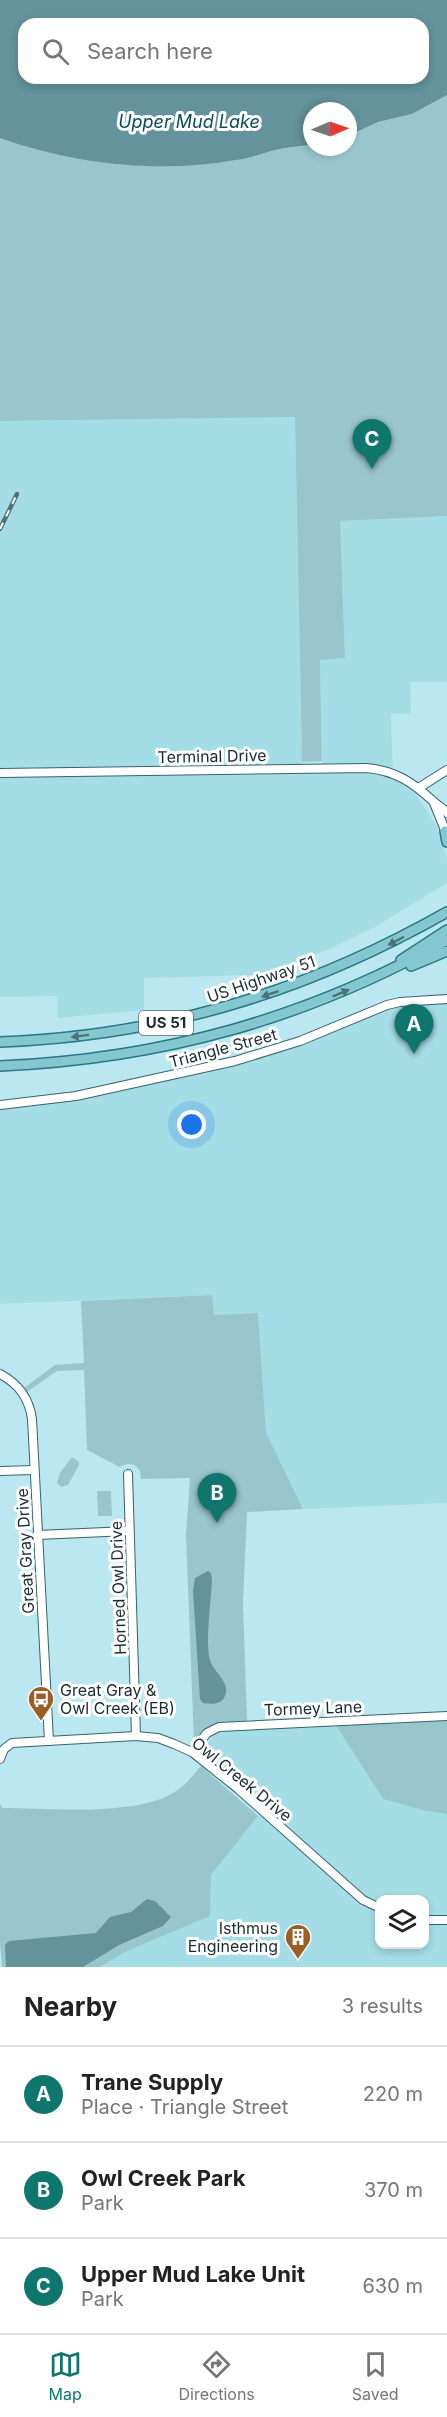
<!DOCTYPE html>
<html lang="en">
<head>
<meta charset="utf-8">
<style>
  body { margin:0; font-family:Inter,sans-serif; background:#f6f6f6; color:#222 }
  .controls { position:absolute; right:18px; bottom:18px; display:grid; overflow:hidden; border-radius:12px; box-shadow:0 3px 9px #0003 }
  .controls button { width:54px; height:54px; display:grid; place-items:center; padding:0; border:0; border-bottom:2px solid #e0e0e0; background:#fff; color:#222; font:30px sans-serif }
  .compass { position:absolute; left:303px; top:102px; width:54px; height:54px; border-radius:50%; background:#fff; box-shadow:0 3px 9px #0003; rotate:88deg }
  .you { position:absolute; left:192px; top:1125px; width:21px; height:21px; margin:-15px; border:4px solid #fff; border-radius:50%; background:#1a73e8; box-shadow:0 0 0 9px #1a73e833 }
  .badge { display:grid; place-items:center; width:39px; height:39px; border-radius:50%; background:#0f766e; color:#fff; font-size:20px; font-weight:700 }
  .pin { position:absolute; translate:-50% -50px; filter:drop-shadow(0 2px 3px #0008) }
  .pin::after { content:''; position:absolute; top:32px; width:21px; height:18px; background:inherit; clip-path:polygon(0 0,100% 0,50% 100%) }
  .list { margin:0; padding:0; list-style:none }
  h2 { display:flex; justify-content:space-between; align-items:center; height:78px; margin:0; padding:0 24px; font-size:26px }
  h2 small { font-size:20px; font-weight:400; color:#767676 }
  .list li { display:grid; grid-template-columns:39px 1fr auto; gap:18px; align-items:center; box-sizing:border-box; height:96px; padding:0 24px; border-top:2px solid #e0e0e0 }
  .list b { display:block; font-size:22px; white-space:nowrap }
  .list p { margin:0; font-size:20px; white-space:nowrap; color:#767676 }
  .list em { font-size:20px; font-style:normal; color:#767676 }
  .icon { flex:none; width:33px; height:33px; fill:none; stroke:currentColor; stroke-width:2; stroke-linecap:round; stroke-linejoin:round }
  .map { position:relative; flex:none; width:447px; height:1967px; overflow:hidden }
  .search { position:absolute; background:#fff; box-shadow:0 3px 9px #0003; left:18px; right:18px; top:18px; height:66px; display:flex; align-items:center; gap:15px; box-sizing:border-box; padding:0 21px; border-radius:18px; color:#767676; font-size:22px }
  .sheet { height:366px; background:#fff }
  nav { display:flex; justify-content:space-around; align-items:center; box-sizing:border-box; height:84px; border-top:2px solid #e0e0e0; background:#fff; font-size:16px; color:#767676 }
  nav a { display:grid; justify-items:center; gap:3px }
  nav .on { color:#0f766e }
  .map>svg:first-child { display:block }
  .built { fill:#a5dde7; fill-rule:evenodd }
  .green { fill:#99c5cd }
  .water { fill:#65939b; fill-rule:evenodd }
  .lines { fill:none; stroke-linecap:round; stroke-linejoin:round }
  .minor-casing { stroke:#376269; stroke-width:10 }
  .major-casing { stroke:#2a7884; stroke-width:12 }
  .minor { stroke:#fff; stroke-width:8 }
  .major { stroke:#85c7d1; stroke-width:9 }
  .rail-casing { stroke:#557176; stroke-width:4.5 }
  .rail { stroke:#fff; stroke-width:2; stroke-dasharray:7; stroke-linecap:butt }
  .oneway { fill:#4a7278 }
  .labels { text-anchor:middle; stroke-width:6; stroke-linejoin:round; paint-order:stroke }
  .shield { fill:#fff; stroke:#5f6b6d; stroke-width:1.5 }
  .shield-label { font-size:15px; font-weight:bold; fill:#1a2c2f }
  .street-label { font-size:16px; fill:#1a2c2f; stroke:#fff }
  .poi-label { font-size:16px; fill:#1a2c2f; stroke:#fff; text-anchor:start }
  .water-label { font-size:18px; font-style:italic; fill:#064e58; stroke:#fff }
</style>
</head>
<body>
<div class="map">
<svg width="447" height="1967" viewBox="0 0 447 1967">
  <rect width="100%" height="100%" fill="#bbe8f0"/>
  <g class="built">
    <path d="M295 417 302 771H323L320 659 345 658 340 521 447 516V682H410L411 713 391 714 393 778 415 793 436 825 447 858V883L375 927 327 950 260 975 144 978V1010L58 1018 57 996 0 997V421Z"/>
    <path d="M447 1002V1503L303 1509 266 1432 258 1313 213 1315 212 1295 0 1304V1107L72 1100 247 1061 319 1038 392 1008Z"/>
    <path d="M335 1724 383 1799 426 1811 447 1814V1967H100L125 1952 210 1916 211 1875 266 1805 207 1752 206 1747 212 1735 221 1730ZM380 1900H424V1944H380Z"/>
  </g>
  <g class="green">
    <path d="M447 95V516L340 521 345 658 320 660 322 761 302 762 295 417 0 421V138L60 155 122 165H192L236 160 280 149 312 145V147H348V136L378 122 412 114Z"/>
    <path d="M212 1295 214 1315 258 1313 266 1432 303 1509 247 1512 243 1603 247 1722C220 1722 213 1722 194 1742L186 1535 190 1478 141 1479 140 1471C135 1463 128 1462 120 1467L87 1450 84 1370 57 1371 27 1392 24 1388 55 1365 84 1363 81 1301Z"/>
    <path d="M72 1457 79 1462V1465L68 1485 61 1487 57 1483 60 1473Z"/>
    <path d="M97 1491H111L112 1516H98Z"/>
    <path d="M447 1719V1814L426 1811 383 1799 335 1724Z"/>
    <path d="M201 1766 258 1816 211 1875 210 1916 125 1952 100 1967H2L0 1942V1804L2 1808C50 1808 134 1817 175 1792 185 1786 193 1775 201 1766Z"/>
  </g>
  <g class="water">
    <path d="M0 0H447V95L412 114 378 122 348 136V111H312V145C301 146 290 147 280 149 265 152 251 158 236 160 158 174 74 164 0 138ZM24 24H423V78H24Z"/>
    <path d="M208 1571 211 1573 212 1580C211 1601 205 1643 210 1660 213 1672 233 1684 224 1698 220 1705 210 1704 203 1703L200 1699 193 1591 195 1578Z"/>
    <path d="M147 1899 155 1901 171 1917 163 1926 119 1945 83 1967H6L5 1945 9 1941 96 1933 110 1917 131 1912Z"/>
  </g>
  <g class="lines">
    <g class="minor-casing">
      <g id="minor">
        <path d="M0 773 367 768C396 771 412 782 433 801 437 805 443 808 447 813"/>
        <path d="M420 787 447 770"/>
        <path d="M434 803 447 835"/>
        <path d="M0 1105 76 1096 235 1061 300 1041 387 1005 400 1002 447 999"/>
        <path d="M0 1374C19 1384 29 1398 32 1419L49 1741"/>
        <path d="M0 1471 34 1470"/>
        <path d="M128 1474 136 1736"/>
        <path d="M37 1535 129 1531"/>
        <path d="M192 1752 207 1733 219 1727 447 1716"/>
        <path d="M0 1759 4 1749 12 1743 136 1736 158 1738 174 1744 192 1752 237 1788 363 1900 380 1908"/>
        <path d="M424 1920H447"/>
      </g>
    </g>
    <g class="major-casing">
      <g id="major">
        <path d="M445 831 447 842"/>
        <path d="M401 960 447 930"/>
        <path d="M411 966 447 951"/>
        <path d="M0 1042C162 1036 306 992 447 912"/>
        <path d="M0 1066C161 1059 306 1019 447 940"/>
      </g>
    </g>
    <use href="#minor" class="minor"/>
    <use href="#major" class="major"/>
    <g class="rail-casing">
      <path id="rail" d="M0 529 17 494"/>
    </g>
    <use href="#rail" class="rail"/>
  </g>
  <defs><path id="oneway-solid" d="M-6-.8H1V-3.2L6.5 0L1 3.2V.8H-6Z" transform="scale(1.5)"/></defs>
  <g class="oneway">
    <use href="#oneway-solid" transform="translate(396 941) rotate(152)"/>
    <use href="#oneway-solid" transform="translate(341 993) rotate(-23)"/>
    <use href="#oneway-solid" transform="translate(270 994) rotate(161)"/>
    <use href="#oneway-solid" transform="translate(80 1036) rotate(173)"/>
  </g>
  <defs>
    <g id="bus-pin" transform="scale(1.35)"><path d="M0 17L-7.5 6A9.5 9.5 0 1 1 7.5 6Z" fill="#9c5e24" stroke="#fff"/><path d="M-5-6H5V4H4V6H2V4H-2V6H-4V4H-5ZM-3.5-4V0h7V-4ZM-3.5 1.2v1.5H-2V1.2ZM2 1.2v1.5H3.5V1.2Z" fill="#fff"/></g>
    <g id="building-pin" transform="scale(1.35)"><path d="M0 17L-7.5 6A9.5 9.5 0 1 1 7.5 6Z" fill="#9c5e24" stroke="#fff"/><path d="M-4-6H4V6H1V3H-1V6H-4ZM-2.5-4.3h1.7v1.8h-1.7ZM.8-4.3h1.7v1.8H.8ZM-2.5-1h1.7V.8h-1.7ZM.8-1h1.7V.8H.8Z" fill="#fff"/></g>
  </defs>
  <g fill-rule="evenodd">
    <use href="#bus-pin" x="41" y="1699"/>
    <use href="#building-pin" x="298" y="1937"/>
  </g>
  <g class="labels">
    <rect class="shield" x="139" y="1011" width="54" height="24" rx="4.5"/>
    <g class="shield-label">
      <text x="166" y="1028">US 51</text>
    </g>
    <g class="street-label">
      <text transform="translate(212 756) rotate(-1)" y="6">Terminal Drive</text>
      <text transform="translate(261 979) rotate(-19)" y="6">US Highway 51</text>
      <text transform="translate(223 1048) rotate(-15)" y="6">Triangle Street</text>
      <text transform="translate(25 1551) rotate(-93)" y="6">Great Gray Drive</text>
      <text transform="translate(118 1588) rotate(-92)" y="6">Horned Owl Drive</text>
      <text transform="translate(313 1708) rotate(-2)" y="6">Tormey Lane</text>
      <text transform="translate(242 1779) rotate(39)" y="6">Owl Creek Drive</text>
    </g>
    <g class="poi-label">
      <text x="60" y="1696">Great Gray &amp;<tspan x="60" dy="18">Owl Creek (EB)</tspan></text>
      <text x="278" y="1934" text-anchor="end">Isthmus<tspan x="278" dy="18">Engineering</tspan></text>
    </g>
    <g class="water-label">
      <text x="189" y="128">Upper Mud Lake</text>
    </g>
  </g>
</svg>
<div class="controls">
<button><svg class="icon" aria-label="layers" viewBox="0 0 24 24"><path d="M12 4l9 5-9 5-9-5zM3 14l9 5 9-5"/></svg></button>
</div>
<svg class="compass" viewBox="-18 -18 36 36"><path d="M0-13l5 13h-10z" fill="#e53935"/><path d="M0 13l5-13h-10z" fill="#767676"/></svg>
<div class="you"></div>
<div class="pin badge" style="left:414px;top:1054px">A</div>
<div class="pin badge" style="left:217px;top:1523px">B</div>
<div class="pin badge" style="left:372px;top:469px">C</div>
<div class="search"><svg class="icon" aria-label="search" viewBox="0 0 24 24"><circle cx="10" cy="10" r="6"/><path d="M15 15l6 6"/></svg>Search here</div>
</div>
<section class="sheet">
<h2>Nearby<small>3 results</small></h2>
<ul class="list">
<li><span class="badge">A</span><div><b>Trane Supply</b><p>Place · Triangle Street</p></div><em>220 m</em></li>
<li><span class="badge">B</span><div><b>Owl Creek Park</b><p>Park</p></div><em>370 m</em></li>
<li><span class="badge">C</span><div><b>Upper Mud Lake Unit</b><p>Park</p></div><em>630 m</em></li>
</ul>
</section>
<nav>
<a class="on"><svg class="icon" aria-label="map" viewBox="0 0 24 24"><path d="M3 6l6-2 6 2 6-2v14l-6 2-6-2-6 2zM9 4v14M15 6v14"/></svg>Map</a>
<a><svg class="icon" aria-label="directions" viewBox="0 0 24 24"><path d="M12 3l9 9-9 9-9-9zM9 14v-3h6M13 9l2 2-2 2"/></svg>Directions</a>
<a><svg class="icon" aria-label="saved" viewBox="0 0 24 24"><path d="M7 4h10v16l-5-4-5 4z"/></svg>Saved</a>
</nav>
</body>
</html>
